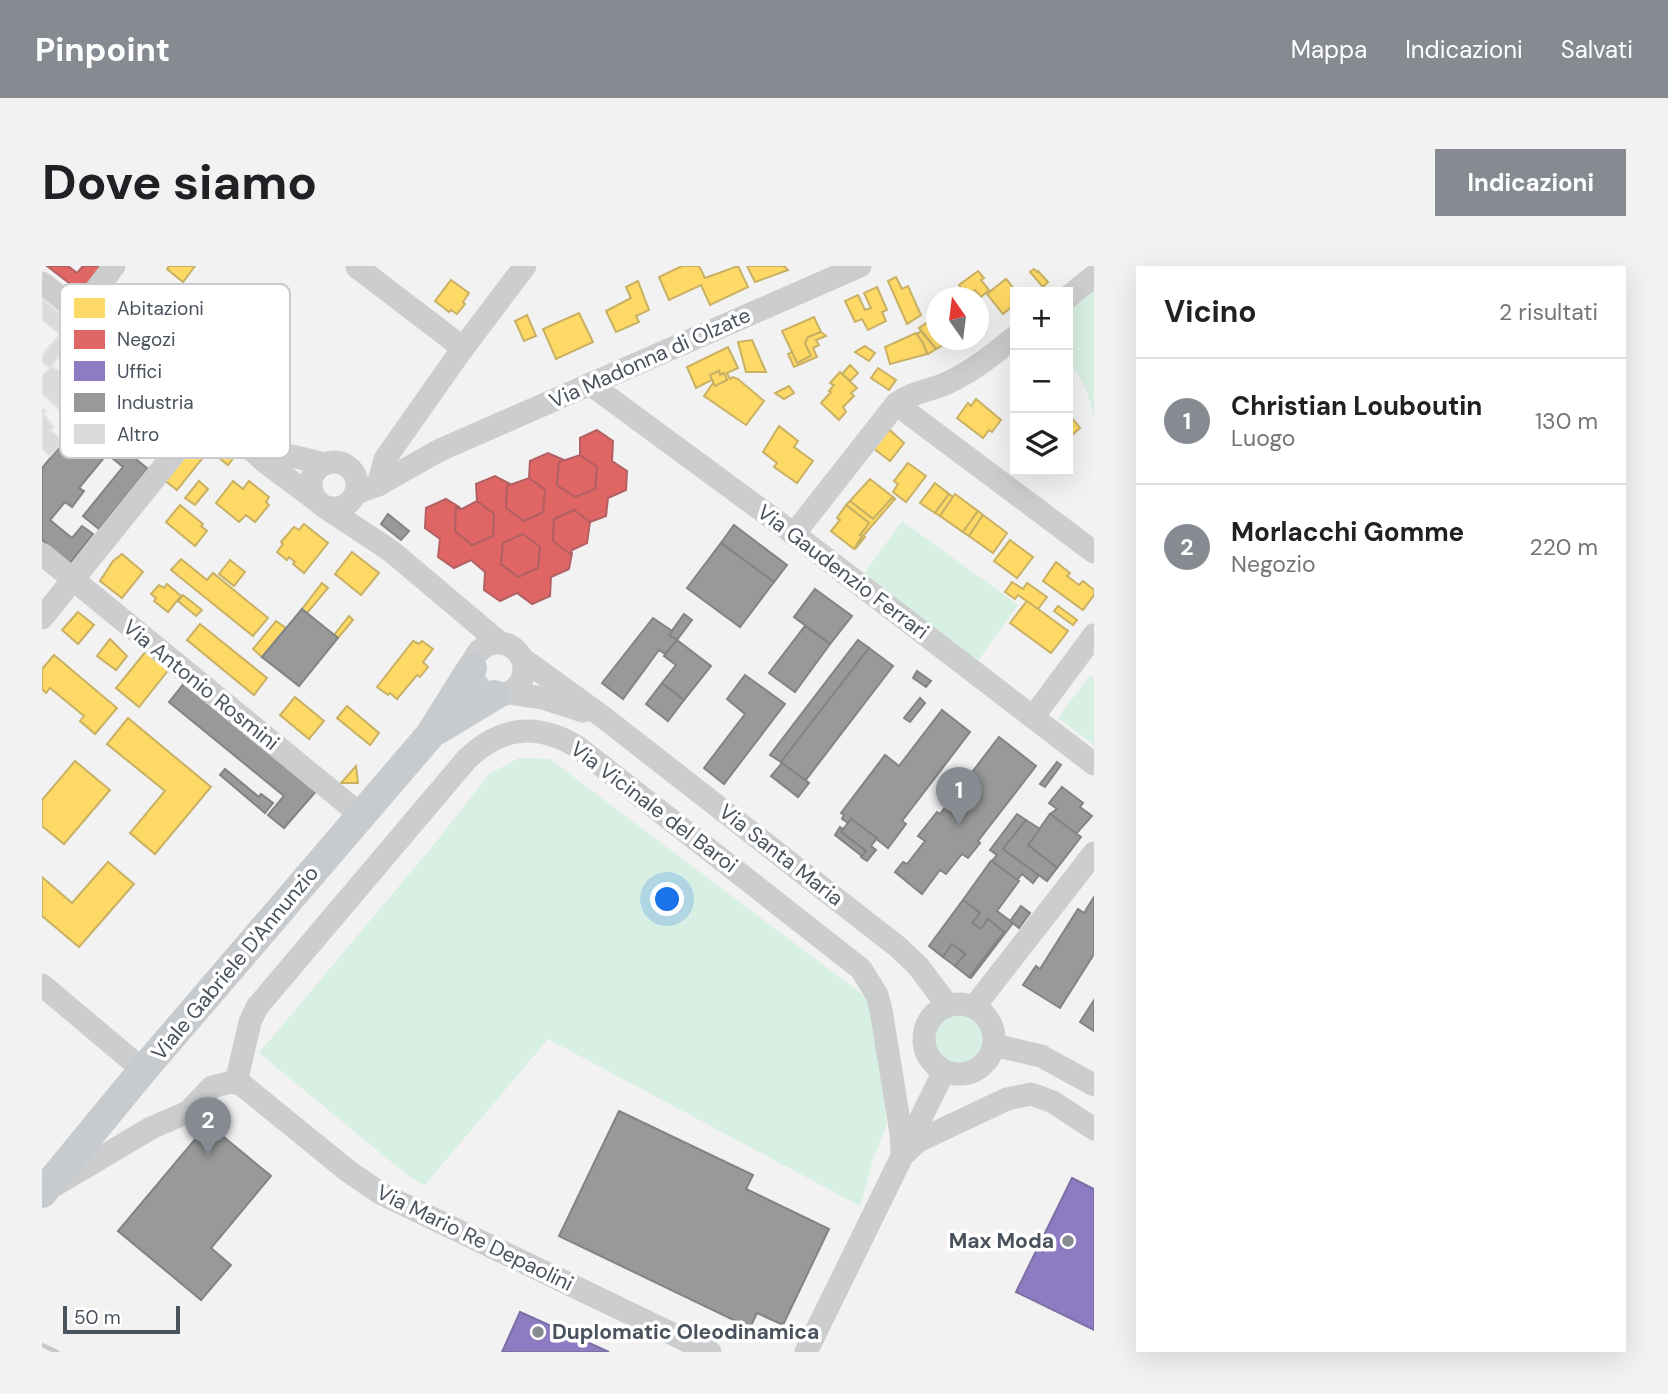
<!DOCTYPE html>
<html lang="it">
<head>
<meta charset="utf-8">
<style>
  body { margin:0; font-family:"DM Sans",sans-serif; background:#f2f2f2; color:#202124 }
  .controls { position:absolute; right:21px; top:21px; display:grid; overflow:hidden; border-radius:0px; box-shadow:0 7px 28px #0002 }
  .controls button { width:63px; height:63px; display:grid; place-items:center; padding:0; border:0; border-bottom:2px solid #e0e0e0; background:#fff; color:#202124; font:35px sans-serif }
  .compass { position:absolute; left:884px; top:21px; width:63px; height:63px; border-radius:50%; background:#fff; box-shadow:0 7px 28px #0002; rotate:346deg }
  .scale { position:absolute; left:21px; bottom:18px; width:117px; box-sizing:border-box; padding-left:7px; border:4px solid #4a535d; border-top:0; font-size:19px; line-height:24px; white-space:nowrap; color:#4a535d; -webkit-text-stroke:5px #fff; paint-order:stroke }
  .you { position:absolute; left:626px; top:634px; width:24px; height:24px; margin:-18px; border:5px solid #fff; border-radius:50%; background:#1a73e8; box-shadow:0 0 0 10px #1a73e833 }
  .badge { display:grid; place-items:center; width:46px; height:46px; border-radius:50%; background:#858b91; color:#fff; font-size:23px; font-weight:700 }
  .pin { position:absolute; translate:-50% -58px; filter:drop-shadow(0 2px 4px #0008) }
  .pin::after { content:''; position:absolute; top:37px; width:24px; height:21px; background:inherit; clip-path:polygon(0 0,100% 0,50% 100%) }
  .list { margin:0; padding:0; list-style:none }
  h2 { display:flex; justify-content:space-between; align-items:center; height:91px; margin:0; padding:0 28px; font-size:30px }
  h2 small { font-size:23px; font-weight:400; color:#757577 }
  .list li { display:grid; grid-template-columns:46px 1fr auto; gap:21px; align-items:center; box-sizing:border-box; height:126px; padding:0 28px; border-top:2px solid #e0e0e0 }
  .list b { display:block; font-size:26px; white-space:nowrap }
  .list p { margin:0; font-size:23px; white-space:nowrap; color:#757577 }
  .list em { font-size:23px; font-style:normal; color:#757577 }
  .icon { flex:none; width:38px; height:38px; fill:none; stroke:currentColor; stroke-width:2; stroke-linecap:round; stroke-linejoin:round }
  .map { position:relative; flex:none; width:1052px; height:1086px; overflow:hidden; border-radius:0px }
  header { display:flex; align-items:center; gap:42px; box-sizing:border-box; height:98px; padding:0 35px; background:#858b91; color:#fff }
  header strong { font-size:33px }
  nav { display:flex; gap:38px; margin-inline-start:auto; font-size:24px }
  .intro { display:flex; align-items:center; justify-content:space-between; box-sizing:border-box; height:168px; padding:0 42px }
  h1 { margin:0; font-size:49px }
  .button { padding:18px 32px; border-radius:0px; background:#858b91; color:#fff; font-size:24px; font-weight:700 }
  main { display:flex; gap:42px; padding:0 42px }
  aside { flex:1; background:#fff; border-radius:0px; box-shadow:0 7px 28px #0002 }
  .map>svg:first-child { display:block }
  .green { fill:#d8efe3 }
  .homes { fill:#ffd966; stroke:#c9b163; stroke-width:2 }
  .shops { fill:#e06666; stroke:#b36063; stroke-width:2; fill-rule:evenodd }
  .offices { fill:#8e7cc3; stroke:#7a70a4; stroke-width:2 }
  .industry { fill:#999; stroke:#818487; stroke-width:2 }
  .building { fill:#dbdbdc; stroke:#e3e4e5; stroke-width:2 }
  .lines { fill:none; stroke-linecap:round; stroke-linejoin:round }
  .minor { stroke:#cccdcf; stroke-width:23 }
  .major { stroke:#c8cbce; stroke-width:30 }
  .rail { stroke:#c7c8c9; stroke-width:4.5 }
  .poi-dot { fill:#858b91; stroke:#fff; stroke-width:2.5 }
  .labels { text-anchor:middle; stroke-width:7; stroke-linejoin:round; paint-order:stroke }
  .street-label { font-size:21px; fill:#4a535d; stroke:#fff }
  .poi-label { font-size:21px; font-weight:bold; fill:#4a535d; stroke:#fff; text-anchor:end }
  .key { fill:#fff; stroke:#c9cbce; stroke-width:2 }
  .key-label { font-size:19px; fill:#4a535d }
</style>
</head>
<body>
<header>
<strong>Pinpoint</strong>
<nav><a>Mappa</a><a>Indicazioni</a><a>Salvati</a></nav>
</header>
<div class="intro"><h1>Dove siamo</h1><a class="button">Indicazioni</a></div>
<main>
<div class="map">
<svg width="1052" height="1086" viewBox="0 0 1052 1086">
  <rect width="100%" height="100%" fill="#f2f2f2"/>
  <g class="green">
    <path d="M1052 3V151C1047 130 1042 112 1026 97V26Z"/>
    <path d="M860 255 976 339 936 395 820 311Z"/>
    <path d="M1048 409 1052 412V479L1016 452Z"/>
    <path d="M477 492 508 493 828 734 845 857 830 897 818 940 506 773 382 920 364 908 217 787 394 576 447 508Z"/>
    <circle cx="917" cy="771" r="26"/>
  </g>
  <g class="homes">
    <path d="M127 0H153L141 16 125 3Z"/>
    <path d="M640 0H657L663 12 696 0 706 21 668 39 659 19 627 34 617 11Z"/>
    <path d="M705 0H742L746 4 713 16Z"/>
    <path d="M992 3 995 6 996 5 1006 16 1001 21 988 6Z"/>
    <path d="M936 5 942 12 939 14 947 24 939 31 933 24 925 30 917 19Z"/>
    <path d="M854 11 860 23 866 20 879 49 865 58 846 15Z"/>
    <path d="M964 13 975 26 973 38 961 48 945 28Z"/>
    <path d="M409 14 427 27 421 36 423 38 415 48 409 44 407 46 393 35Z"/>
    <path d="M596 15 607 44 594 50 597 56 574 66 564 45 589 32 584 21Z"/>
    <path d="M835 21 845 44 840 46 844 55 826 64 820 53 813 56 803 35 816 29 823 44 829 42 822 27Z"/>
    <path d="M537 47 551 76 514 93 501 63Z"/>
    <path d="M485 49 494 70 482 75 473 55Z"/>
    <path d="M772 51 779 66 766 71 763 77 769 90 755 97 740 65Z"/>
    <path d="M889 54 894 62V74H903L905 77 894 83 877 62Z"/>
    <path d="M879 65 894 83 886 88 875 68Z"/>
    <path d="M779 66 784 70 774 74 777 79 771 82 775 91 752 101 746 88 750 86 755 97 769 90 763 77 766 71Z"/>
    <path d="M874 67 881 77 885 88 848 98 843 81Z"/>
    <path d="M710 74 724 106H704L696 76Z"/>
    <path d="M823 80 833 87 827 95 813 86Z"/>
    <path d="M686 81 696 102 685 107 688 113 691 111 696 113 722 135 704 159 662 130 671 117 673 120 685 114 682 107 678 109 677 105 668 109 670 114 654 122 645 101Z"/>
    <path d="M808 99 816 107 808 115 800 108Z"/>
    <path d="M836 102 854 114 847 124 829 112Z"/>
    <path d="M677 105 678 109 682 107 685 114 673 120 668 109Z"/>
    <path d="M798 106 815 122 809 127 812 130 801 141 804 146 797 154 779 137 789 126 787 125 792 119 788 117Z"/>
    <path d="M747 120 752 127 742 133 733 127Z"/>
    <path d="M934 133 959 154 950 166 947 164 941 172 915 152 926 137 929 140Z"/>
    <path d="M1026 147 1038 162 1026 173V177Z"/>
    <path d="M164 160 196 186 186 199 167 184 135 224 121 213Z"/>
    <path d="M737 160 756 175 752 181 771 195 755 217 732 201 735 197 721 186Z"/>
    <path d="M848 164 862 177 848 195 827 179Z"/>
    <path d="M866 197 884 210 864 236 851 226 856 218 852 215Z"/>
    <path d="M828 213 851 231 831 253 808 235Z"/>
    <path d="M157 215 166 223 153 239 143 232Z"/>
    <path d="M191 215 201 223 207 215 227 231 224 236 227 239 213 256 204 249 197 256 174 237Z"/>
    <path d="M893 217 907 228 893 247 878 237Z"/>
    <path d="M907 228 911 231 898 250 893 247Z"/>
    <path d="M913 228 936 245 921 266 898 250Z"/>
    <path d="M851 231 853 233 821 270 823 271 813 283 820 270 818 269 827 257 804 239 808 235 831 253Z"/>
    <path d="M138 239 161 258 159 260 165 265 153 280 124 256Z"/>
    <path d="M804 239 827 257 818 269 820 270 812 283 789 265 798 254 795 252Z"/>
    <path d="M936 245 941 249 927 270 921 266Z"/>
    <path d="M941 249 965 267 951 287 927 270Z"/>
    <path d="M262 258 286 277 262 307 251 298 253 296 247 291 245 294 235 286 241 278 239 276 252 261 257 264Z"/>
    <path d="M968 274 991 291 975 312 952 295Z"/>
    <path d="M310 286 337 307 319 329 293 308Z"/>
    <path d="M80 288 101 306 80 332 58 315 71 295Z"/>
    <path d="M139 293 165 314 171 307 226 352 211 370 129 304Z"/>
    <path d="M188 294 203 306 192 320 177 308Z"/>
    <path d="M1014 296 1028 307 1025 310 1037 319 1041 315 1052 324V329L1041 344 1001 315Z"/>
    <path d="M970 316 981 323 985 317 1005 331 996 343 976 329 973 333 963 326Z"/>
    <path d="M280 317 286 322 265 347 260 343Z"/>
    <path d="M125 318 139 330 126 346 112 335 114 332 109 328 117 319 122 322Z"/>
    <path d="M141 329 160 344 154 350 136 335Z"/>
    <path d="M985 335 1026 365 1009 387 968 357Z"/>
    <path d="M1016 340 1035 354 1031 359 1012 345Z"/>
    <path d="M36 346 52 359 36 378 20 364Z"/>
    <path d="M307 350 311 354 296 372 292 369Z"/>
    <path d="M234 355 244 362 220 391 211 383Z"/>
    <path d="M158 358 225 412 212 429 145 374Z"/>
    <path d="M68 373 85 390 74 404 55 390Z"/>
    <path d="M371 375 377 378 380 375 391 383 381 396 386 401 378 411 375 409 355 433 348 427 346 429 335 421Z"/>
    <path d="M105 384 128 402 97 441 74 422Z"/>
    <path d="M12 389 75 442 53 468 38 455 42 450 8 422 4 427 0 423V403Z"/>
    <path d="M253 431 282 455 267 473 238 449Z"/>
    <path d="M305 440 337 467 328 479 295 452Z"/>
    <path d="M86 452 169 521 113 588 88 567 123 525 65 478Z"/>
    <path d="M33 495 68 524 22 578 0 560V534Z"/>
    <path d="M314 500 316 517H299Z"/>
    <path d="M66 596 92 618 37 681 0 650V611L30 637Z"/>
  </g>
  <g class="shops">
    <path d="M5 0H26L35 7 41 0H59L41 23H35Z"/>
    <path d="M555 164 571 175 570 195 585 205 584 224 566 232 564 250 548 256 532 244 512 253 511 275 530 287 527 303 509 311 508 330 490 338 475 327 458 335 442 324 443 306 429 294 412 302 396 291 398 273 383 262 384 242 404 233 417 241 414 242 413 265 430 279 451 270 452 248 435 235 434 218 453 210 468 218 465 220 464 242 482 255 501 246 503 224 487 212 488 195 506 187 522 194 517 196 515 219 533 231 553 223 555 201 538 189V172ZM481 268 498 281 496 302 476 311 459 298 461 277Z"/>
    <path d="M538 189 555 201 553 223 533 231 515 219 517 196Z"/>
    <path d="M487 212 503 224 501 246 482 255 464 242 465 220Z"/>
    <path d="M435 235 452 248 451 270 430 279 413 265 414 242 420 243Z"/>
    <path d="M532 244 548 256 545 277 530 284 528 288 511 275 512 253Z"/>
    <path d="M481 268 498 281 496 302 476 311 459 298 461 277Z"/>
  </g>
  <g class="offices">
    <path d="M1030 912 1052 923V1064L974 1026Z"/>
    <path d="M478 1046 567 1086H460Z"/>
  </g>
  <g class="industry">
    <path d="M42 151 106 203 57 263 41 250 81 201 65 188 37 222 42 225 30 241 23 236 8 254 30 272 40 260 51 268 28 297 0 274V202Z"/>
    <path d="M346 248 367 265 359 274 339 258Z"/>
    <path d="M692 259 745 299 732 316 679 277Z"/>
    <path d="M679 277 732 316 698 361 645 322Z"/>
    <path d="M773 323 810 350 788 378 752 351Z"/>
    <path d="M260 343 296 372 257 420 220 391Z"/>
    <path d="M642 348 650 354 635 374 627 369Z"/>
    <path d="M611 352 630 365 627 369 635 374 623 388 617 384 581 433 560 417Z"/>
    <path d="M763 360 788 378 753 426 727 407Z"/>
    <path d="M635 374 669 400 642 434 620 417 634 399 622 390Z"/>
    <path d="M816 374 827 382 739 496 728 489Z"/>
    <path d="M827 382 851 400 763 515 739 496Z"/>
    <path d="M875 405 889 415 884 421 871 412Z"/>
    <path d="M703 409 743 438 682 518 662 502 703 448 685 433Z"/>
    <path d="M144 415 276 523 242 562 226 549 242 530 127 436Z"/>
    <path d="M620 417 642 434 626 455 604 438Z"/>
    <path d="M878 432 883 437 868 456 862 452Z"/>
    <path d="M900 444 928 466 860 555 864 558 846 582 809 553 806 557 800 553 802 549 799 547 843 489 857 500Z"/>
    <path d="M957 471 994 500 936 575 938 577 926 592 920 588 904 608 898 604 880 628 853 606 861 596 865 598 883 575 876 570 895 546 898 548Z"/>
    <path d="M1015 496 1019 499 1003 521 998 518Z"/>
    <path d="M740 497 767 517 756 531 729 510Z"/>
    <path d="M183 503 217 531 219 528 231 537 223 547 178 509Z"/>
    <path d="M1020 521 1041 537 1038 541 1050 550 1034 568 1008 548 1015 543 1007 537Z"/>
    <path d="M975 548 984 554 961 583 997 609 991 617 980 608 975 614 950 595 955 589 948 584Z"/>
    <path d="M1008 548 1039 571 1015 602 986 579Z"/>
    <path d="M809 553 835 572 829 580 834 584 825 595 819 591 824 585 799 566Z"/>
    <path d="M984 554 998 563 986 579 1015 602 1005 615 961 583Z"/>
    <path d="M798 561 801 563 799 566 824 585 820 590 793 569Z"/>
    <path d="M949 595 977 615 955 645 971 657 929 712 927 711 962 666 946 653 939 663 930 657 938 647 921 634Z"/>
    <path d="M1052 631V688L1018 742 981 719 994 700 998 703 1036 643 1042 647Z"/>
    <path d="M921 634 938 647 930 657 939 663 946 653 962 666 927 711 913 700 923 688 910 678 901 691 887 680Z"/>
    <path d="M979 640 988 647 977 662 968 655Z"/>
    <path d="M910 678 923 688 913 700 901 691Z"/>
    <path d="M1052 734V765L1038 756Z"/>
    <path d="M577 845 711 909 704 923 787 963 741 1059 715 1047 708 1062 517 970Z"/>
    <path d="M166 858 229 910 169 982 189 999 159 1034 76 965Z"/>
  </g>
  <g class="building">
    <path d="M0 33 39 64 8 102 0 96V89L18 68 0 54Z"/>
    <path d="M10 100 19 107 17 110 22 114 30 104 41 112 32 122 37 127 39 124 48 132 39 145 37 143 28 153 0 128V110Z"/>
    <path d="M0 142 4 145 1 148 12 161 8 164 21 175 8 190 0 182Z"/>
  </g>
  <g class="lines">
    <g class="minor">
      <path d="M315 1 421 82"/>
      <path d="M0 17 178 155 223 196 274 234"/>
      <path d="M1026 31 1052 10"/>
      <path d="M37 46 72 0"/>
      <path d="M548 118 752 268 1052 498"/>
      <path d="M854 138 1052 286"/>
      <path d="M209 172 241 188 283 198"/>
      <circle cx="292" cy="219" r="23"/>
      <path d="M336 219 343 193 421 82 483 0"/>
      <path d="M314 227 336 219 398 184 818 0"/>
      <path d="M281 240 349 285 457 376"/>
      <path d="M752 268 854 138C869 126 887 125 905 117 930 106 952 88 973 71"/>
      <path d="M0 288 319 549"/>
      <path d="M0 352 166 146"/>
      <circle cx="456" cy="403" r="26"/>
      <path d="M481 393 561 451 856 681 876 700 906 740"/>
      <path d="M466 427 501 432 541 445"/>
      <path d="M991 451 1052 369"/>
      <path d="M0 719 101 804"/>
      <circle cx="917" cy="773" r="35"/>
      <path d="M932 741 1052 587"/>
      <path d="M952 779 999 790 1052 819"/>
      <path d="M194 817 208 756 215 741 424 494C458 460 496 456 537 482L819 703 835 729 839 744 859 867 860 890"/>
      <path d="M862 888 876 875 965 833 989 828 1011 836 1052 863"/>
      <path d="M13 919 109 862 146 846 170 821 189 816 199 818 306 905 338 927 668 1086"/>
      <path d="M764 1086 902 805"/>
    </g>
    <g class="major">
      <path d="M397 463 453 429"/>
      <path d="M0 927 101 804 388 469 430 402"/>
    </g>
    <path class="rail" d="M0 1079 15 1086"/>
  </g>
  <g class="poi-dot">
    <circle cx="1026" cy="975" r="7"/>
    <circle cx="496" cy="1066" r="7"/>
  </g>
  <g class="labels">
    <g class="street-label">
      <text transform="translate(608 92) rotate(-24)" y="7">Via Madonna di Olzate</text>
      <text transform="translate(801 306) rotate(37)" y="7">Via Gaudenzio Ferrari</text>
      <text transform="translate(159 419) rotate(39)" y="7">Via Antonio Rosmini</text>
      <text transform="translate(612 541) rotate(37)" y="7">Via Vicinale del Baroi</text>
      <text transform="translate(739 589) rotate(38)" y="7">Via Santa Maria</text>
      <text transform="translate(193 697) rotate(-50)" y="7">Viale Gabriele D'Annunzio</text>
      <text transform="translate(433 972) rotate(26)" y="7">Via Mario Re Depaolini</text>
    </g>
    <g class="poi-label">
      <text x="1012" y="982">Max Moda</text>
      <text x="510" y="1073" text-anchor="start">Duplomatic Oleodinamica</text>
    </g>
  </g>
  <rect x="18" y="18" width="230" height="174" rx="10" class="key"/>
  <rect x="32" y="32" width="31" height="20" fill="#ffd966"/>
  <rect x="32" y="64" width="31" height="19" fill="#e06666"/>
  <rect x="32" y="95" width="31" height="20" fill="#8e7cc3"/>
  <rect x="32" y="127" width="31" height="19" fill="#999"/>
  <rect x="32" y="158" width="31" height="20" fill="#dbdbdc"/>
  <g class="key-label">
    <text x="75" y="49">Abitazioni</text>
    <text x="75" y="80">Negozi</text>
    <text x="75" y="112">Uffici</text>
    <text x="75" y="143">Industria</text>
    <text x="75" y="175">Altro</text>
  </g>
</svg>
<div class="controls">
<button>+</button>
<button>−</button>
<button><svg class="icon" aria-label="layers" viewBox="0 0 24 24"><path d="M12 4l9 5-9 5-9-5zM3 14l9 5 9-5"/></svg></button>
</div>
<svg class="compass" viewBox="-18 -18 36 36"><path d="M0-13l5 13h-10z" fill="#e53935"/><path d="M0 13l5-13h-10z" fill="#757577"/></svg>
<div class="scale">50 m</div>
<div class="you"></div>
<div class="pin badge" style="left:917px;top:559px">1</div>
<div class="pin badge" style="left:166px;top:889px">2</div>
</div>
<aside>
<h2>Vicino<small>2 risultati</small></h2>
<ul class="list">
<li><span class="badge">1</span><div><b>Christian Louboutin</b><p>Luogo</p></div><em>130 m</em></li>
<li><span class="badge">2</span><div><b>Morlacchi Gomme</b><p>Negozio</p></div><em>220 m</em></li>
</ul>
</aside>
</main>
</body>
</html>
